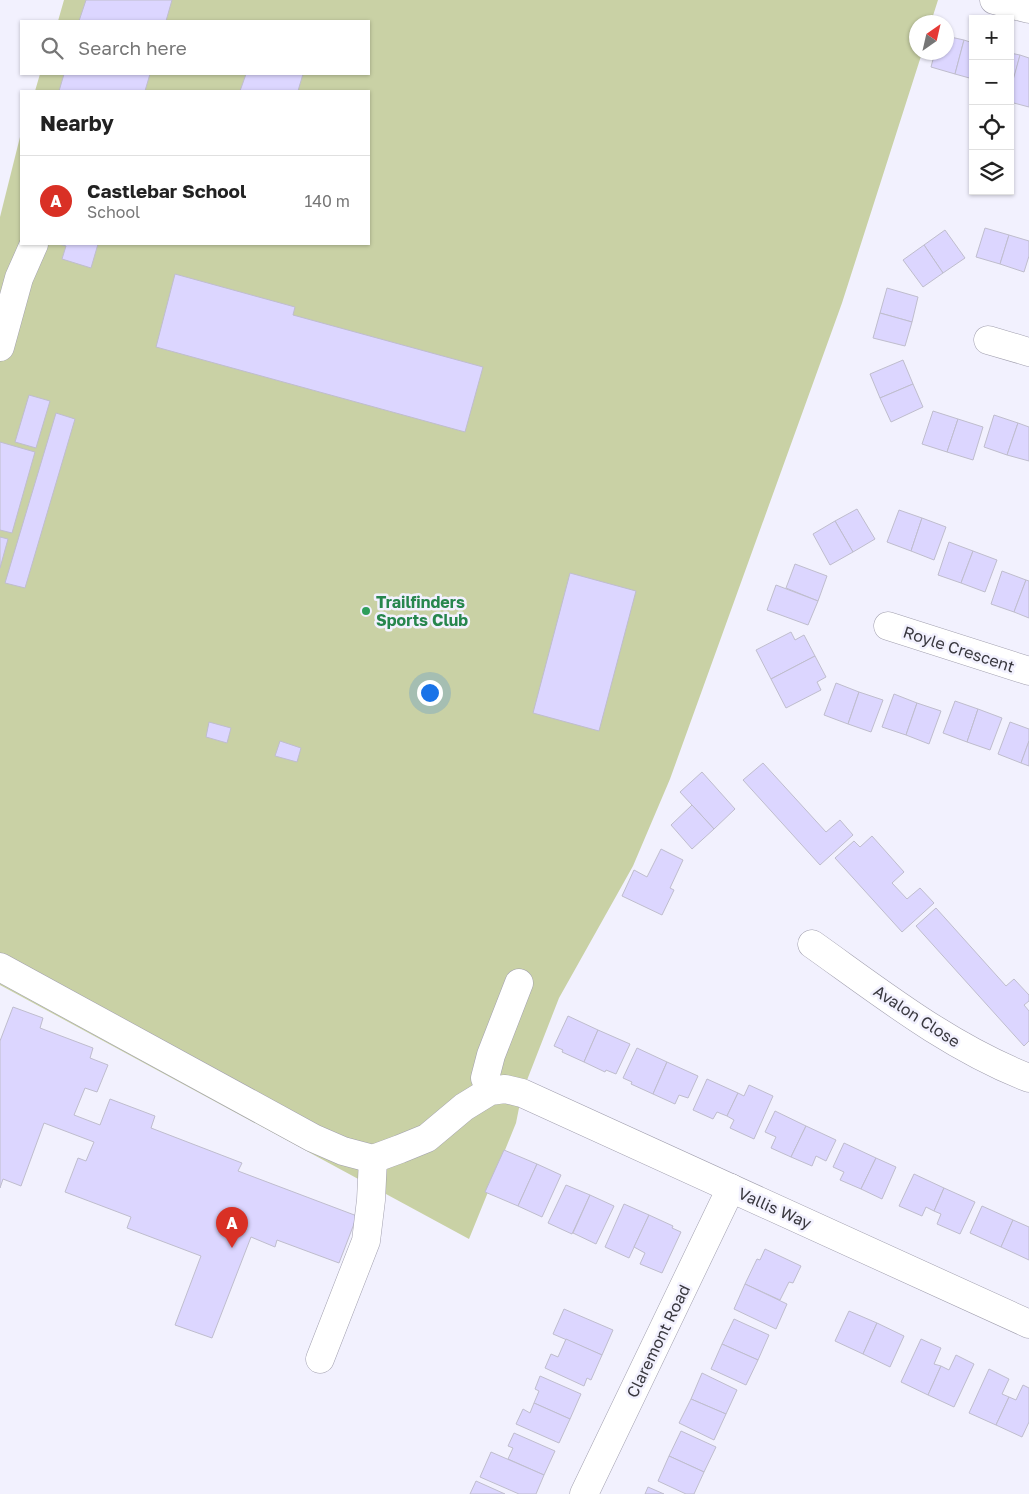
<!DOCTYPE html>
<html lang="en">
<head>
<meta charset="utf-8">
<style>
  body { margin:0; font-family:"Golos Text",sans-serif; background:#f6f6f6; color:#222 }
  .controls { position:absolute; right:15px; top:15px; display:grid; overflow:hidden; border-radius:0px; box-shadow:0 1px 4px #0004 }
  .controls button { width:45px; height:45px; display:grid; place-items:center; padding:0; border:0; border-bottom:1px solid #e0e0e0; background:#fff; color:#222; font:25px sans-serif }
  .compass { position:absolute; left:909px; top:15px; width:45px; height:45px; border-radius:50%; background:#fff; box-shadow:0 1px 4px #0004; rotate:34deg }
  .you { position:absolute; left:429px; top:692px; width:18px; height:18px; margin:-12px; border:4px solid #fff; border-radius:50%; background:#1a73e8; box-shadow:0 0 0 8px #1a73e833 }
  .badge { display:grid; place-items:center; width:32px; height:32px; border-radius:50%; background:#d93025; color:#fff; font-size:16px; font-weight:700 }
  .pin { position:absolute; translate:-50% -41px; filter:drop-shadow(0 1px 2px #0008) }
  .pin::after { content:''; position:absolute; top:26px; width:18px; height:15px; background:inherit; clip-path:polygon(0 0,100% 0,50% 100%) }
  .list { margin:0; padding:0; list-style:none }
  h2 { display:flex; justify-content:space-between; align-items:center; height:65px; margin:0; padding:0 20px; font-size:21px }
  h2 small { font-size:16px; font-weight:400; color:#767676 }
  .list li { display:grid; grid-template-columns:32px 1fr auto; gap:15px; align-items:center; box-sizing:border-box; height:90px; padding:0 20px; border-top:1px solid #e0e0e0 }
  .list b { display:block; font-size:19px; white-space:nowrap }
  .list p { margin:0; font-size:16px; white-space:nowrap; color:#767676 }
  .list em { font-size:16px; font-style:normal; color:#767676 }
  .icon { flex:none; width:28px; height:28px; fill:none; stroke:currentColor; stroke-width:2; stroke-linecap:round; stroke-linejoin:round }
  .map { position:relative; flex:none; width:1029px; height:1494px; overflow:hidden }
  .search { position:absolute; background:#fff; box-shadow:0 1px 4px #0004; left:20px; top:20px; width:350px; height:55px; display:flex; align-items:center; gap:12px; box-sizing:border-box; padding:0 18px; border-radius:0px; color:#767676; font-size:19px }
  .panel { position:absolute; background:#fff; box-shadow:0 1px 4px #0004; left:20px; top:90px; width:350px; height:155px; border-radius:0px }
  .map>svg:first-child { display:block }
  .green { fill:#c9d1a5 }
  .building { fill:#dcd6ff; stroke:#bfbdcd }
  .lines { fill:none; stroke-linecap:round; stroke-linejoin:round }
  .minor-casing { stroke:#a19fae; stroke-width:29 }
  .minor { stroke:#fff; stroke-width:28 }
  .leisure-dot { fill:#2e9e5b; stroke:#f2f1fe; stroke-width:2 }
  .labels { text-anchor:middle; stroke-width:5; stroke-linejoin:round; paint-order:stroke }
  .leisure-label { font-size:16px; font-weight:bold; fill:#27864d; stroke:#f2f1fe; text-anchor:start }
  .street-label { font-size:16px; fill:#39383f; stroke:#f2f1fe }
</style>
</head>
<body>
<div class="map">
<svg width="1029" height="1494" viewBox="0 0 1029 1494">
  <rect width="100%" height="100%" fill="#f2f1fe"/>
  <path class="green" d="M64 0H938L931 22H916V52L922 53 842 303 670 779 633 866 559 998 522 1093 516 1123 469 1239 0 985V217L21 133V244H369V91H35L40 74H369V21H58Z"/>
  <g class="building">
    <path d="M86 0H172L166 21H79Z"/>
    <path d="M946 36 964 40 955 74 931 67 935 52H946Z"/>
    <path d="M964 40 973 43V79L955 74Z"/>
    <path d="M1010 53 1020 55 1011 90H1010Z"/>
    <path d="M1020 55 1029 58V107L1010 102V91Z"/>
    <path d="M64 74H150L145 91H59Z"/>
    <path d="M246 74H303L298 91H240Z"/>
    <path d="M985 228 1009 235 1000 264 976 257Z"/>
    <path d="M945 230 965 258 943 273 924 245Z"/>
    <path d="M1009 235 1029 241V256L1024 272 1000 264Z"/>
    <path d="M59 244H98L91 268 62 259 66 246Z"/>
    <path d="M924 245 943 273 923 287 903 260Z"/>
    <path d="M175 274 295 307 293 315 483 367 465 432 156 347Z"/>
    <path d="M887 288 918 297 912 322 880 313Z"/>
    <path d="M880 313 912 322 905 346 873 338Z"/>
    <path d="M903 360 913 384 880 398 870 374Z"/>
    <path d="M913 384 923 407 891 422 880 398Z"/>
    <path d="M29 395 50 401 36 448 15 442Z"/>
    <path d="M933 411 958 419 947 452 922 444Z"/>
    <path d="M56 413 75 419 25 588 5 583Z"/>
    <path d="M994 415 1018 423 1007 455 984 447Z"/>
    <path d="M958 419 983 427 973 460 947 452Z"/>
    <path d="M1018 423 1029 427V461L1007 455Z"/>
    <path d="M0 442 35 452 12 533 0 530Z"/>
    <path d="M857 509 875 539 853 552 835 521Z"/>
    <path d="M899 510 922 518 911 551 887 542Z"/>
    <path d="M922 518 946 527 934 560 911 551Z"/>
    <path d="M835 521 853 552 830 565 813 534Z"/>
    <path d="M0 537 8 539 0 568Z"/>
    <path d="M949 542 973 551 961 583 938 575Z"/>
    <path d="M973 551 997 560 985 592 961 583Z"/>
    <path d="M795 564 827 576 818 601 786 588Z"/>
    <path d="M1002 571 1026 580 1014 612 991 604Z"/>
    <path d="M570 573 636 591 599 731 533 713Z"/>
    <path d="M1026 580 1029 581V618L1014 612Z"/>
    <path d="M776 585 818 601 808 625 767 610Z"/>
    <path d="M791 632 795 640 804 635 815 656 771 679 756 650Z"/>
    <path d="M815 656 826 677 817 682 821 690 786 708 771 679Z"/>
    <path d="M836 683 859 692 848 724 824 715Z"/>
    <path d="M859 692 883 700 871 732 848 724Z"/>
    <path d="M894 694 917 703 906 735 882 727Z"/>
    <path d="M955 701 978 709 967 742 943 733Z"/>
    <path d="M917 703 941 711 929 744 906 735Z"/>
    <path d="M978 709 1002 718 990 750 967 742Z"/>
    <path d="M209 722 231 728 227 743 206 737Z"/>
    <path d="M1010 722 1029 729V741L1021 763 998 754Z"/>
    <path d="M280 741 301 748 297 762 275 756Z"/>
    <path d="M1029 741V766L1021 763Z"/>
    <path d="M763 763 826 832 840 820 853 835 820 865 743 780Z"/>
    <path d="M702 772 735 809 714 829 680 792Z"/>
    <path d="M692 805 714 829 692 849 671 825Z"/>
    <path d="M872 836 904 872 892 883 907 899 920 888 934 903 902 932 835 858 854 841 860 847Z"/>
    <path d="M661 849 683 860 670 888 674 890 662 915 622 896 634 870 647 877Z"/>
    <path d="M936 908 1006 986 1014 979 1029 995V1001L1024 1005 1029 1011V1041L1024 1046 916 926Z"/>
    <path d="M13 1007 43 1018 40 1028 93 1048 90 1058 108 1065 97 1092 85 1088 74 1115 100 1125 110 1099 155 1116 151 1128 242 1163 238 1171 357 1216 339 1263 277 1240 275 1247 251 1237 212 1338 175 1325 201 1256 127 1228 131 1217 65 1192 78 1158 86 1161 94 1142 44 1123 21 1186 3 1179 0 1188V1041Z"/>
    <path d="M568 1016 598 1030 584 1062 562 1052 563 1050 554 1046Z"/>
    <path d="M598 1030 630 1044 616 1074 606 1070 605 1072 584 1062Z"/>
    <path d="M637 1048 667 1062 653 1094 631 1084 632 1082 623 1078Z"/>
    <path d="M667 1062 698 1076 688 1098 679 1095 675 1104 653 1094Z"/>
    <path d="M707 1079 738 1093 727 1116 717 1112 713 1119 693 1110Z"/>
    <path d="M749 1085 773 1096 754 1139 730 1128 734 1120 727 1116 738 1093 744 1096Z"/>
    <path d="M775 1111 806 1126 791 1157 771 1148 776 1137 765 1132Z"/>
    <path d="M806 1126 836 1140 826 1161 816 1156 812 1166 791 1157Z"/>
    <path d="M844 1143 876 1158 861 1189 840 1180 844 1172 833 1167Z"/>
    <path d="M504 1150 537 1164 518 1206 485 1192Z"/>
    <path d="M876 1158 896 1167 882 1199 861 1189Z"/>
    <path d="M537 1164 561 1175 542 1217 518 1206Z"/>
    <path d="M914 1174 944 1188 934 1211 926 1207 922 1216 899 1206Z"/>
    <path d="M566 1185 590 1195 572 1234 548 1223Z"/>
    <path d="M944 1188 975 1202 960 1234 937 1224 941 1214 934 1211Z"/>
    <path d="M590 1195 614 1206 596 1244 573 1233Z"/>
    <path d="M624 1204 649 1215 629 1258 605 1247Z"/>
    <path d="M982 1206 1013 1220 1001 1247 970 1233Z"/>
    <path d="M649 1215 673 1226 672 1228 681 1232 662 1273 640 1264 645 1253 634 1247Z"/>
    <path d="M1013 1220 1029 1227V1260L1001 1247Z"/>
    <path d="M765 1249 801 1266 793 1283 789 1282 780 1300 745 1284 757 1259 760 1260Z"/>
    <path d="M745 1284 787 1304 776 1329 734 1309Z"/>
    <path d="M564 1309 613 1330 602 1355 553 1334Z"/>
    <path d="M849 1311 877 1323 863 1354 835 1341Z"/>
    <path d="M734 1319 769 1335 758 1360 722 1344Z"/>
    <path d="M877 1323 904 1336 890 1367 863 1354Z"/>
    <path d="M566 1339 602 1355 591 1380 587 1378 584 1386 545 1368 551 1354 558 1357Z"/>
    <path d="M921 1339 941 1348 934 1364 941 1366 928 1395 901 1382Z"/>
    <path d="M722 1344 758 1360 746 1385 711 1369Z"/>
    <path d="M956 1355 974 1364 954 1407 928 1395 941 1366 949 1370Z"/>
    <path d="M989 1369 1009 1379 1002 1394 1009 1397 996 1425 969 1413Z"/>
    <path d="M702 1373 737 1390 726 1414 691 1399Z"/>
    <path d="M540 1376 581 1394 570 1419 534 1403 539 1391 535 1389Z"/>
    <path d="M1023 1385 1029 1388V1422L1022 1437 996 1425 1009 1397 1016 1400Z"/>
    <path d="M691 1399 726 1414 714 1440 679 1423Z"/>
    <path d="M534 1403 570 1419 559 1443 516 1424 523 1409 530 1413Z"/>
    <path d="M681 1431 716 1447 704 1472 669 1456Z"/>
    <path d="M514 1433 555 1451 544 1475 508 1459 513 1448 508 1446Z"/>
    <path d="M491 1452 544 1475 536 1494H519L480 1477Z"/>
    <path d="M669 1456 704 1472 694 1494H686L658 1481Z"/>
    <path d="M476 1481 505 1494H470Z"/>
    <path d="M648 1487 664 1494H645Z"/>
  </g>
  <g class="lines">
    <g class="minor-casing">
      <g id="minor">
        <path d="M994 0 1029 9"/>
        <path d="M988 340 1029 352"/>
        <path d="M0 347 19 278 34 244"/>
        <path d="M888 626 1029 671"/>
        <path d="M812 944C881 993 949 1047 1029 1078"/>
        <path d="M0 967 313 1138 343 1151 373 1159 400 1149 427 1138 464 1107 490 1091 505 1089 522 1093 1029 1324"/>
        <path d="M490 1091 485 1078 491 1055 519 983"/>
        <path d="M320 1359 366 1241 371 1200 373 1159"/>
        <path d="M584 1494 731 1188"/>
      </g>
    </g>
    <use href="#minor" class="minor"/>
  </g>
  <circle class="leisure-dot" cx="366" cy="611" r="5"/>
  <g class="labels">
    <g class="leisure-label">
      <text x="376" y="608">Trailfinders<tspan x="376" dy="18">Sports Club</tspan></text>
    </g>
    <g class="street-label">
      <text transform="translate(959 649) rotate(18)" y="6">Royle Crescent</text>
      <text transform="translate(917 1016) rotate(33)" y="6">Avalon Close</text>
      <text transform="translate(775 1208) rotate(24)" y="6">Vallis Way</text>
      <text transform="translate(658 1341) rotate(-64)" y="6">Claremont Road</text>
    </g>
  </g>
</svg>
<div class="controls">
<button>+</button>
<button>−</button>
<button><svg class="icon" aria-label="locate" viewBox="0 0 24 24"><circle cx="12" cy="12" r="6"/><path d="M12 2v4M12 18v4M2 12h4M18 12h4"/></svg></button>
<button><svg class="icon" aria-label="layers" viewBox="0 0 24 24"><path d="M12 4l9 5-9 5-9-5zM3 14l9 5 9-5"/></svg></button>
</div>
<svg class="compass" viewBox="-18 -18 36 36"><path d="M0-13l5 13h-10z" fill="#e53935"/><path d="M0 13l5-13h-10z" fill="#767676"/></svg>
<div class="you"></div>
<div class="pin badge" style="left:232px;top:1248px">A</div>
<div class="search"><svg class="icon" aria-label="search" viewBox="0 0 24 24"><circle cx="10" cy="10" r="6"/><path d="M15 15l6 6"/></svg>Search here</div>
<section class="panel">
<h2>Nearby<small></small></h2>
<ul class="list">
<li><span class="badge">A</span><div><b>Castlebar School</b><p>School</p></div><em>140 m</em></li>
</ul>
</section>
</div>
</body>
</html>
